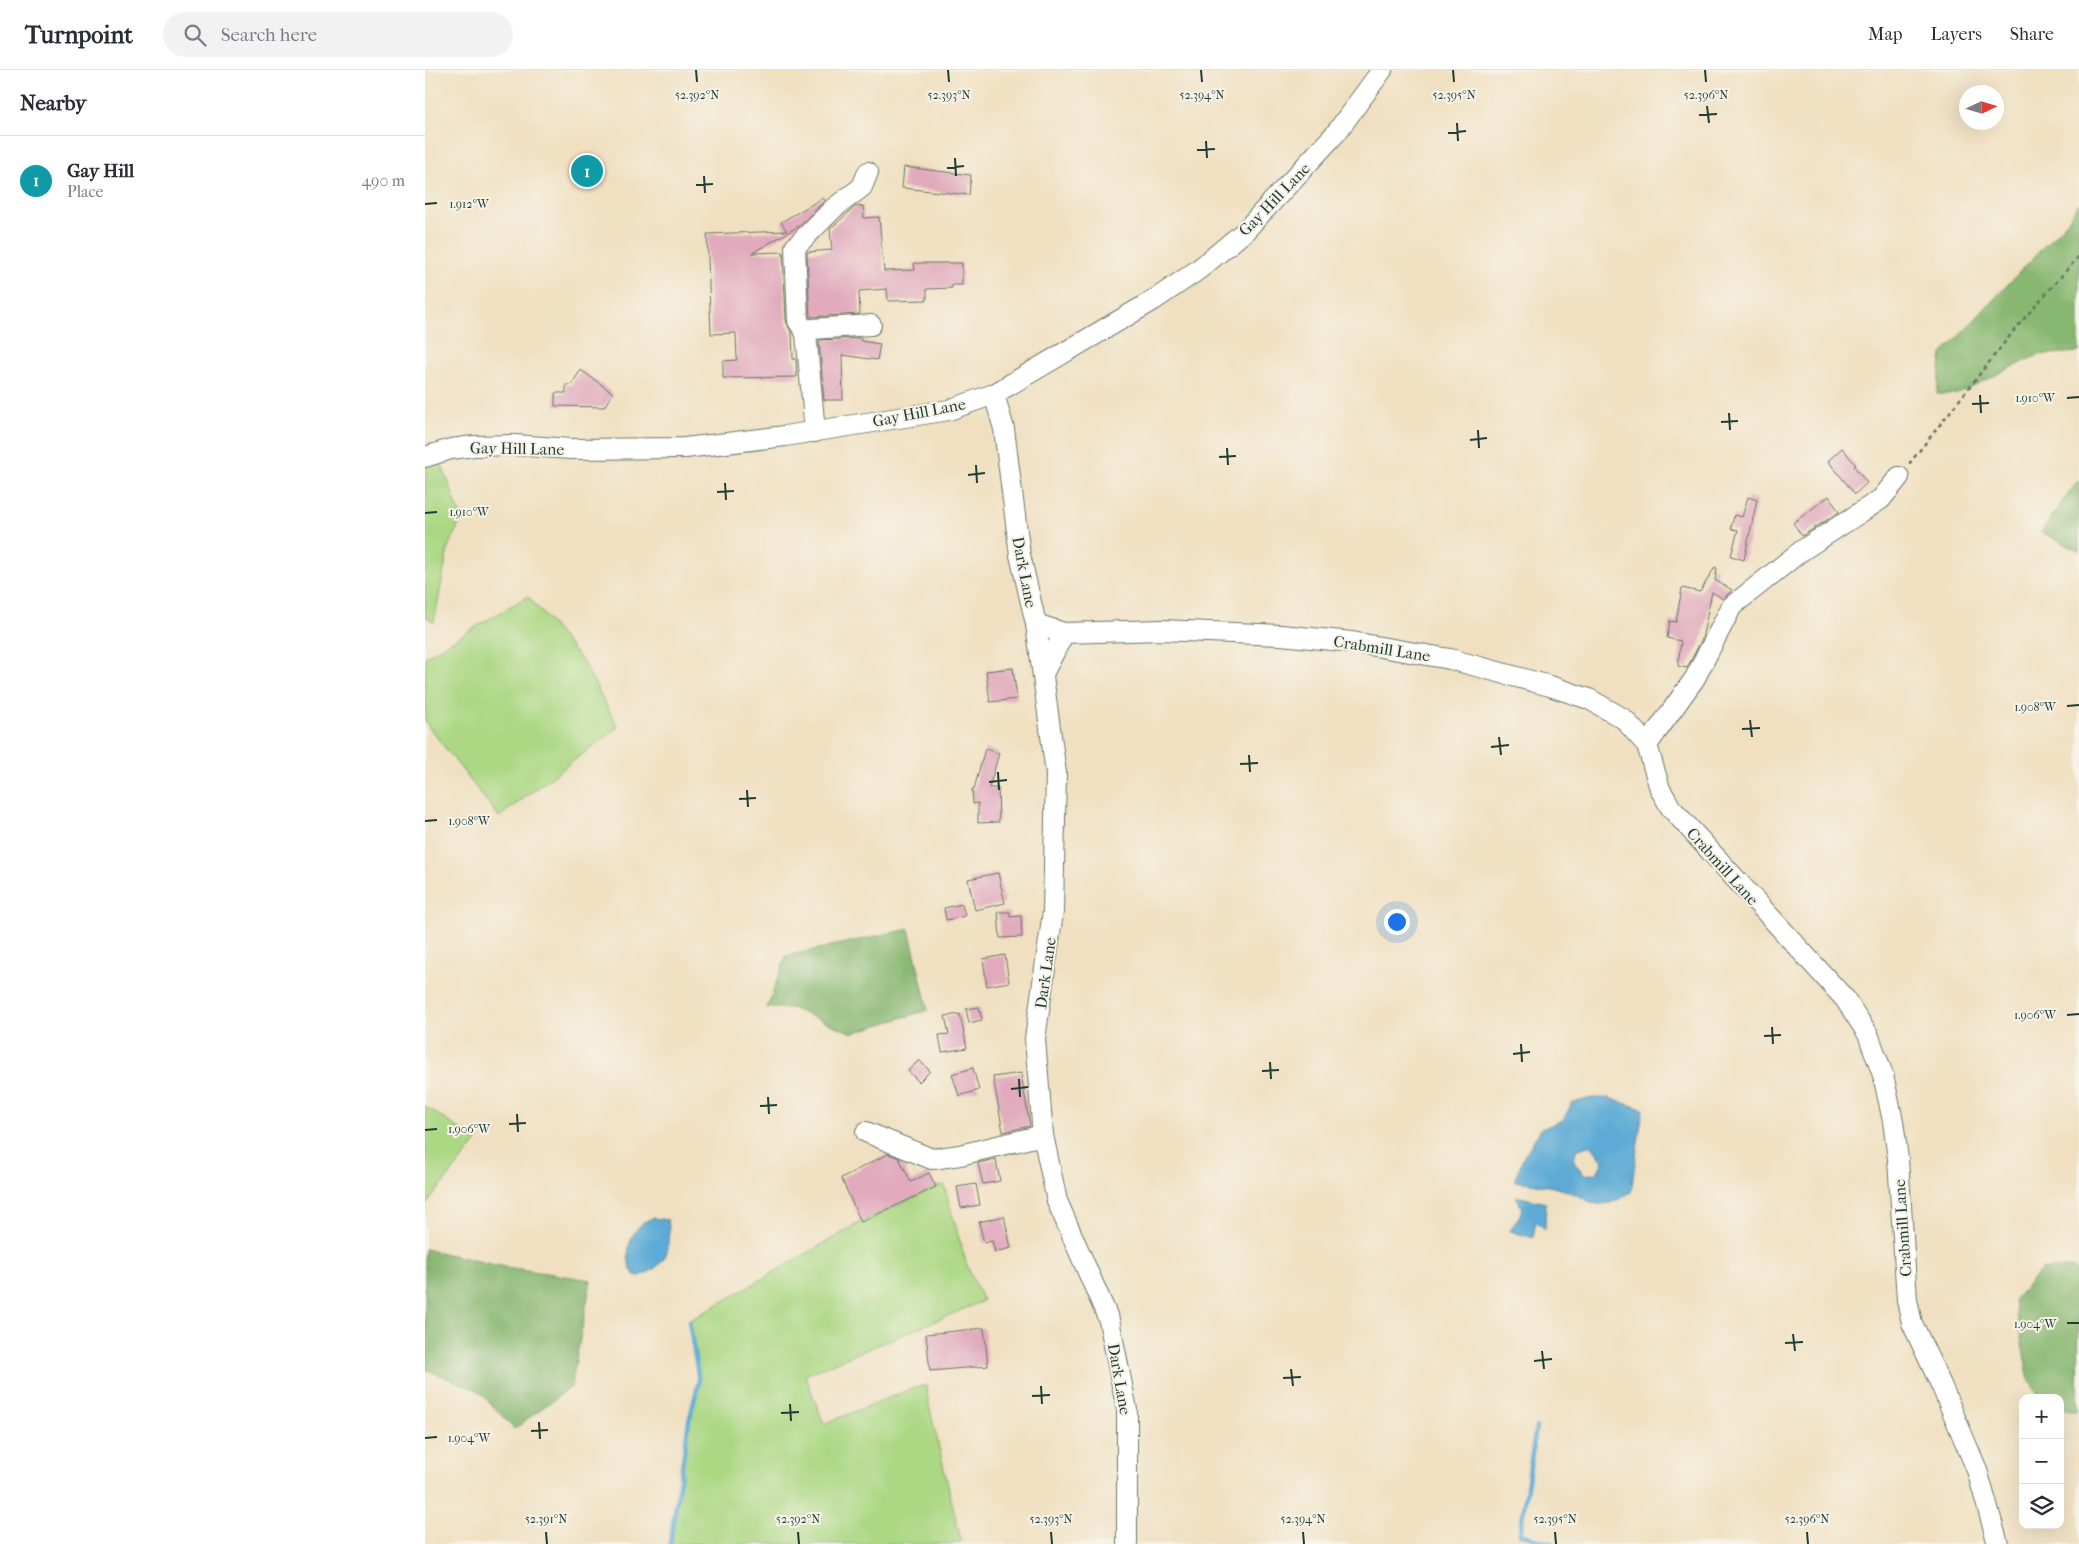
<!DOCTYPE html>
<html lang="en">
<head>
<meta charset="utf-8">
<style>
  body { margin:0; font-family:"IM FELL French Canon",serif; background:#f2f2f3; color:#2b2b33 }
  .controls { position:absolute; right:15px; bottom:15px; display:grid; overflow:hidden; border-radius:10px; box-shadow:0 5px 20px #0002 }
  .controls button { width:45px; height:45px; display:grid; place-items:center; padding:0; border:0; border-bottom:1px solid #e1e1e2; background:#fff; color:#2b2b33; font:25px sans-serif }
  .compass { position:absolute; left:1534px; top:15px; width:45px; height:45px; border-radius:50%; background:#fff; box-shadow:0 5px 20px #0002; rotate:86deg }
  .you { position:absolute; left:971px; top:851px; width:18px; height:18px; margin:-12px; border:4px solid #fff; border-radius:50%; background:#1a73e8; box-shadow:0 0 0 8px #1a73e833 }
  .badge { display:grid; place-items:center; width:32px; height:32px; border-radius:50%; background:#b5179e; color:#fff; font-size:16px; font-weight:700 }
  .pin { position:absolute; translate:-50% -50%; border:2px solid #fff; box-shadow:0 1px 5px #0006 }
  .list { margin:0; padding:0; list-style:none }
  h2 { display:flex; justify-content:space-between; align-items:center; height:65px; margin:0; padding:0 20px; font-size:21px }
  h2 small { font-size:16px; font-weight:400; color:#7c7c81 }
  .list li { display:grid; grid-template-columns:32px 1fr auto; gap:15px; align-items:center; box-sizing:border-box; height:90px; padding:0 20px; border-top:1px solid #e1e1e2 }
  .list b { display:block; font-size:19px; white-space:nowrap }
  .list p { margin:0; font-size:16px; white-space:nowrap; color:#7c7c81 }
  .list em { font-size:16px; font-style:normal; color:#7c7c81 }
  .icon { flex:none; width:28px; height:28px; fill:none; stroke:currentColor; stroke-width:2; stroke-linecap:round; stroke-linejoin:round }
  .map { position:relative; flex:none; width:1654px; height:1474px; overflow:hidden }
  header { display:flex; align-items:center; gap:30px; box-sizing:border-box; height:70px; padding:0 25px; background:#fff; border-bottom:1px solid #e1e1e2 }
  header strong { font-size:24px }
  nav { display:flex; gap:28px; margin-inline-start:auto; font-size:18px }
  .search { width:350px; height:45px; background:#f2f2f3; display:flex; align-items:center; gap:12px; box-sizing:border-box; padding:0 18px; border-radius:28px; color:#7c7c81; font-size:19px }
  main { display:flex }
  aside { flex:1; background:#fff }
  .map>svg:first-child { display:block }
  .green { fill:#acd884; stroke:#668a5c }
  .forest { fill:#89b872; stroke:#547a53 }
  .water { fill:#5caad5; stroke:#3e7484; fill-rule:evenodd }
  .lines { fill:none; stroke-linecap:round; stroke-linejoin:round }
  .stream { stroke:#5caad5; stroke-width:4.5 }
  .building { fill:#e1abbd }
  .minor-casing { stroke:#687665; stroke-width:22 }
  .path { stroke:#687665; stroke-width:2.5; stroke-dasharray:4 4; stroke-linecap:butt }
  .minor { stroke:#fff; stroke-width:20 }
  .ticks { fill:none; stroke:#1f3d34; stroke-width:2 }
  .labels { text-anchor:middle; stroke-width:4; stroke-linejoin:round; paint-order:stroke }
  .street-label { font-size:16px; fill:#1f3d34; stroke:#f7f3e8 }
  .ticks-label { font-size:12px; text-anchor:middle; fill:#1f3d34; stroke:#f7f3e8; stroke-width:4; stroke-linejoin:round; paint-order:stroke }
</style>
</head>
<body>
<header>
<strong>Turnpoint</strong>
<div class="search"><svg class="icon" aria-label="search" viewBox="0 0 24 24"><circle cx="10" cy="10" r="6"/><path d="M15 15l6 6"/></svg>Search here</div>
<nav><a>Map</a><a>Layers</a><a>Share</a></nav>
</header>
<main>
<aside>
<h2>Nearby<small></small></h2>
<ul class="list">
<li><span class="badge" style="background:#0f9aa8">1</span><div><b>Gay Hill</b><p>Place</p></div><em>490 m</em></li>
</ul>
</aside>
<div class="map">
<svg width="1654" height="1474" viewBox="0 0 1654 1474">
  <rect width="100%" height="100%" fill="#f7f3e8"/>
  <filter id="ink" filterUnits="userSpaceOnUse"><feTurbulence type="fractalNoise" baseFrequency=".02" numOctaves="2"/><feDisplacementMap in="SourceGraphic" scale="10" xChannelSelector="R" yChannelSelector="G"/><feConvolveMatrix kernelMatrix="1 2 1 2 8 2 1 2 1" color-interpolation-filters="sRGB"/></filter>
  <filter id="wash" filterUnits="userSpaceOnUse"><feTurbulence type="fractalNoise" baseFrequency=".0096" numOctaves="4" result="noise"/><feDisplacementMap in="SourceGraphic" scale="20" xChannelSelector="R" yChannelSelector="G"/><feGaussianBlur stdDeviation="1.12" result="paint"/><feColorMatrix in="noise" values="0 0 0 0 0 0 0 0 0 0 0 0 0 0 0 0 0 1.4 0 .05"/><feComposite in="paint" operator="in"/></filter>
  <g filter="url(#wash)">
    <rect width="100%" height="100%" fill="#f0e0c1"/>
    <g class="green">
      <path d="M15 390 37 449 24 474 9 552 0 546V395Z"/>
      <path d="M103 526 158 592 193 657 74 747 0 652V587Z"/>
      <path d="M0 1036 52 1071 0 1136Z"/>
      <path d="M519 1115 542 1196 558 1231 380 1305 399 1354 483 1320 501 1315 503 1331 536 1471 529 1474H245L264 1351 274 1311 264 1251 436 1152 511 1117Z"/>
    </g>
    <g class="forest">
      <path d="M1654 133V282L1613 285 1531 324H1512L1517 284 1642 152Z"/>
      <path d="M1654 409V481L1616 462Z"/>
      <path d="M484 859 503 940 427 963 366 938H342L361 886Z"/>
      <path d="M0 1179 75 1196 166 1210 146 1317 89 1359 54 1321 0 1299Z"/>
      <path d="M1648 1197 1654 1205 1653 1341 1635 1338V1328H1614L1603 1306 1589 1230 1616 1200Z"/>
    </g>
    <g class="water">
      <path d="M1167 1028H1183L1218 1039 1206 1122C1171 1145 1171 1131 1139 1120 1123 1115 1105 1113 1089 1111L1099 1086 1116 1059 1138 1050 1147 1033ZM1166 1075 1178 1091 1172 1103 1159 1105 1149 1091 1151 1080Z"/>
      <path d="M1091 1126 1121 1133 1120 1160 1111 1151 1108 1168 1085 1161 1098 1140Z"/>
      <path d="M228 1148 243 1150C248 1178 241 1199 211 1207 195 1189 205 1154 228 1148Z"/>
    </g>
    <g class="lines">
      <g class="stream">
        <path d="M1111 1357 1095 1464 1128 1474"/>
        <path d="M245 1474 264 1351 274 1311 264 1251"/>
      </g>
    </g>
    <g id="blocks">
      <g class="building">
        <path d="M479 97 546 105 544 125 477 118Z"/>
        <path d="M398 128 400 130 374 156 327 183 358 182 361 251 367 264 368 289H371L372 307 298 308V291L312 290 311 263 286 264 282 164 362 161 356 152Z"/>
        <path d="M438 136 439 148 454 147 459 201 490 200 489 193H537V215H527V218L502 219V230L463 231 462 219 434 221 435 244 385 247 382 182 407 180 405 159 430 137Z"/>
        <path d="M436 268V271L455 274 452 290 417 285 418 330H399L394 270Z"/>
        <path d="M156 300 188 323 179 337 130 336V323H141V315H146Z"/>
        <path d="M1417 378 1431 395 1429 396 1442 413 1430 424 1403 391Z"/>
        <path d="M1404 426 1414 442 1377 466 1368 453Z"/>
        <path d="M1323 427 1332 430 1319 490 1306 486 1313 460 1306 459 1309 445 1317 447Z"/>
        <path d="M1290 497 1292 498 1290 510 1307 520 1298 529 1287 522 1277 569 1262 598 1253 596 1256 571 1242 568 1245 551 1251 552 1257 518 1275 522Z"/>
        <path d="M588 598 592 629 565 632 561 601Z"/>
        <path d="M560 679 574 683 564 718H573L574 752 553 753V733L548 734 547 719H549Z"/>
        <path d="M573 803 580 833 550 840 543 809Z"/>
        <path d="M537 834 540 846 521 850 519 838Z"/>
        <path d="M573 842H585V847L596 846 597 867 575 868Z"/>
        <path d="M580 885 584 912 562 916 558 889Z"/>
        <path d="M554 937 557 950 544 953 541 939Z"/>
        <path d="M535 944 542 978 517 982 514 965 524 964 520 946Z"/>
        <path d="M494 990 505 1001 494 1012 483 1001Z"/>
        <path d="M548 998 554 1020 534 1026 527 1004Z"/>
        <path d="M596 1003 605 1056 578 1062 568 1007Z"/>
        <path d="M463 1084 474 1088 486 1112 504 1103 511 1117 436 1152 416 1108Z"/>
        <path d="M571 1089 575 1111 558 1114 553 1093Z"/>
        <path d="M551 1114 555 1135 536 1138 532 1117Z"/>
        <path d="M579 1146 586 1178 570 1182 567 1171 559 1173 554 1152Z"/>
        <path d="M559 1258 563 1296 505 1301 501 1264Z"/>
      </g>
    </g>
  </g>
  <g filter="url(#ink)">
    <use href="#blocks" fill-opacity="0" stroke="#687665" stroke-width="1"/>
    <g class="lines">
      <g class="minor-casing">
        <g id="minor">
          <path d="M381 263 373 251 370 177 409 138 437 117 443 102"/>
          <path d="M569 324 579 359 595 485 611 554 631 703 628 842 610 969 618 1065 632 1131 684 1250 702 1340V1474"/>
          <path d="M390 362 381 263 387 259 446 255"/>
          <path d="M0 387 26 379 49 376 90 375 146 379 260 378 360 366 524 340 569 324 729 230 773 200 819 162 911 63 957 0"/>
          <path d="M611 554 639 563 736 560 856 565 927 572 1025 589 1125 616 1164 629 1199 649 1222 675 1235 719 1246 738 1420 929 1443 964 1458 1005 1468 1051 1473 1089 1482 1230 1487 1253 1517 1317 1552 1400 1573 1474"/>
          <path d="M618 604 639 563"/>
          <path d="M1222 675 1270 608 1307 536 1376 481 1456 429 1474 407"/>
          <path d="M441 1062 507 1089 535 1085 618 1065"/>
        </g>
      </g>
      <path class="path" d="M1484 394 1591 258 1654 186"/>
      <use href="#minor" class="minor"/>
    </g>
  </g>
  <path class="ticks" d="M271 0 272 12M523 0 524 12M776 0 777 12M1028 0 1029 12M1280 0 1281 12M1282 36 1284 53M1274 45 1292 44M1032 53 1033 71M1023 63 1041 61M781 71 782 88M772 80 790 79M530 88 531 106M522 98 539 96M279 106 280 123M271 115 288 114M0 134 12 133M1555 325 1556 343M1642 328 1654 327M1547 334 1564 333M1304 343 1305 360M1296 352 1313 351M1053 360 1054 378M1045 370 1062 368M802 378 803 395M794 387 811 386M551 395 552 413M543 405 560 403M300 413 301 430M292 422 309 421M0 443 12 442M1642 636 1654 635M1325 650 1327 667M1317 659 1335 658M1074 667 1076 685M1066 677 1084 675M824 685 825 702M815 694 833 693M573 702 574 720M564 712 582 710M322 720 323 737M314 729 331 728M0 751 12 750M1642 945 1654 944M1347 957 1348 974M1339 966 1356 965M1096 974 1097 992M1088 984 1105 982M845 992 846 1009M837 1001 854 1000M594 1009 595 1027M586 1019 603 1017M343 1027 344 1044M335 1036 352 1035M92 1044 93 1062M84 1054 101 1053M0 1060 12 1059M1642 1253H1654M1368 1264 1370 1281M1360 1273 1378 1272M1117 1281 1119 1299M1109 1291 1127 1289M866 1299 868 1316M858 1308 876 1307M616 1316 617 1334M607 1326 625 1325M365 1334 366 1351M356 1343 374 1342M114 1352 115 1369M106 1361 123 1360M0 1368 12 1367M121 1462 122 1474M373 1462 374 1474M626 1462 627 1474M878 1462 879 1474M1130 1462 1131 1474M1382 1462 1383 1474"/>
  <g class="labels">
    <g class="street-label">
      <text transform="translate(849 129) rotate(-46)" y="6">Gay Hill Lane</text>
      <text transform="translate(494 342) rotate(-11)" y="6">Gay Hill Lane</text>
      <text transform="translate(92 378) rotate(1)" y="6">Gay Hill Lane</text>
      <text transform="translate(600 502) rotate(79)" y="6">Dark Lane</text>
      <text transform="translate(957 578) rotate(9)" y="6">Crabmill Lane</text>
      <text transform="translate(1298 796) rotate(48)" y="6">Crabmill Lane</text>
      <text transform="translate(620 903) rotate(-82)" y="6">Dark Lane</text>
      <text transform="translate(1477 1158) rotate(-94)" y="6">Crabmill Lane</text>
      <text transform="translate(695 1309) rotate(80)" y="6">Dark Lane</text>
    </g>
  </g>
  <g class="ticks-label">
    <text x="272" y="29">52.392°N</text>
    <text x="524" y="29">52.393°N</text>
    <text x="777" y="29">52.394°N</text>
    <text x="1029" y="29">52.395°N</text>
    <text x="1281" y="29">52.396°N</text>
    <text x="44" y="138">1.912°W</text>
    <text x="1610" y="332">1.910°W</text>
    <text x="44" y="446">1.910°W</text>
    <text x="1610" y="641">1.908°W</text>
    <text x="44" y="755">1.908°W</text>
    <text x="1610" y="949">1.906°W</text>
    <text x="44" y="1063">1.906°W</text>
    <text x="1610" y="1258">1.904°W</text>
    <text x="44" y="1372">1.904°W</text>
    <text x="121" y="1453">52.391°N</text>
    <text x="373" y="1453">52.392°N</text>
    <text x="626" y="1453">52.393°N</text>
    <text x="878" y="1453">52.394°N</text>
    <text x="1130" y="1453">52.395°N</text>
    <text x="1382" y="1453">52.396°N</text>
  </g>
</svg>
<div class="controls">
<button>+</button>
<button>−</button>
<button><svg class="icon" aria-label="layers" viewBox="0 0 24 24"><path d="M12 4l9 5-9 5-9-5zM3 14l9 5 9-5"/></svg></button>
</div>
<svg class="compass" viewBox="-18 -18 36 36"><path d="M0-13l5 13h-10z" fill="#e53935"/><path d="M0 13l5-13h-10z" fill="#7c7c81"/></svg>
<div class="you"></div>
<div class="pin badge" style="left:162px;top:101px;background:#0f9aa8">1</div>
</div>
</main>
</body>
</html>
